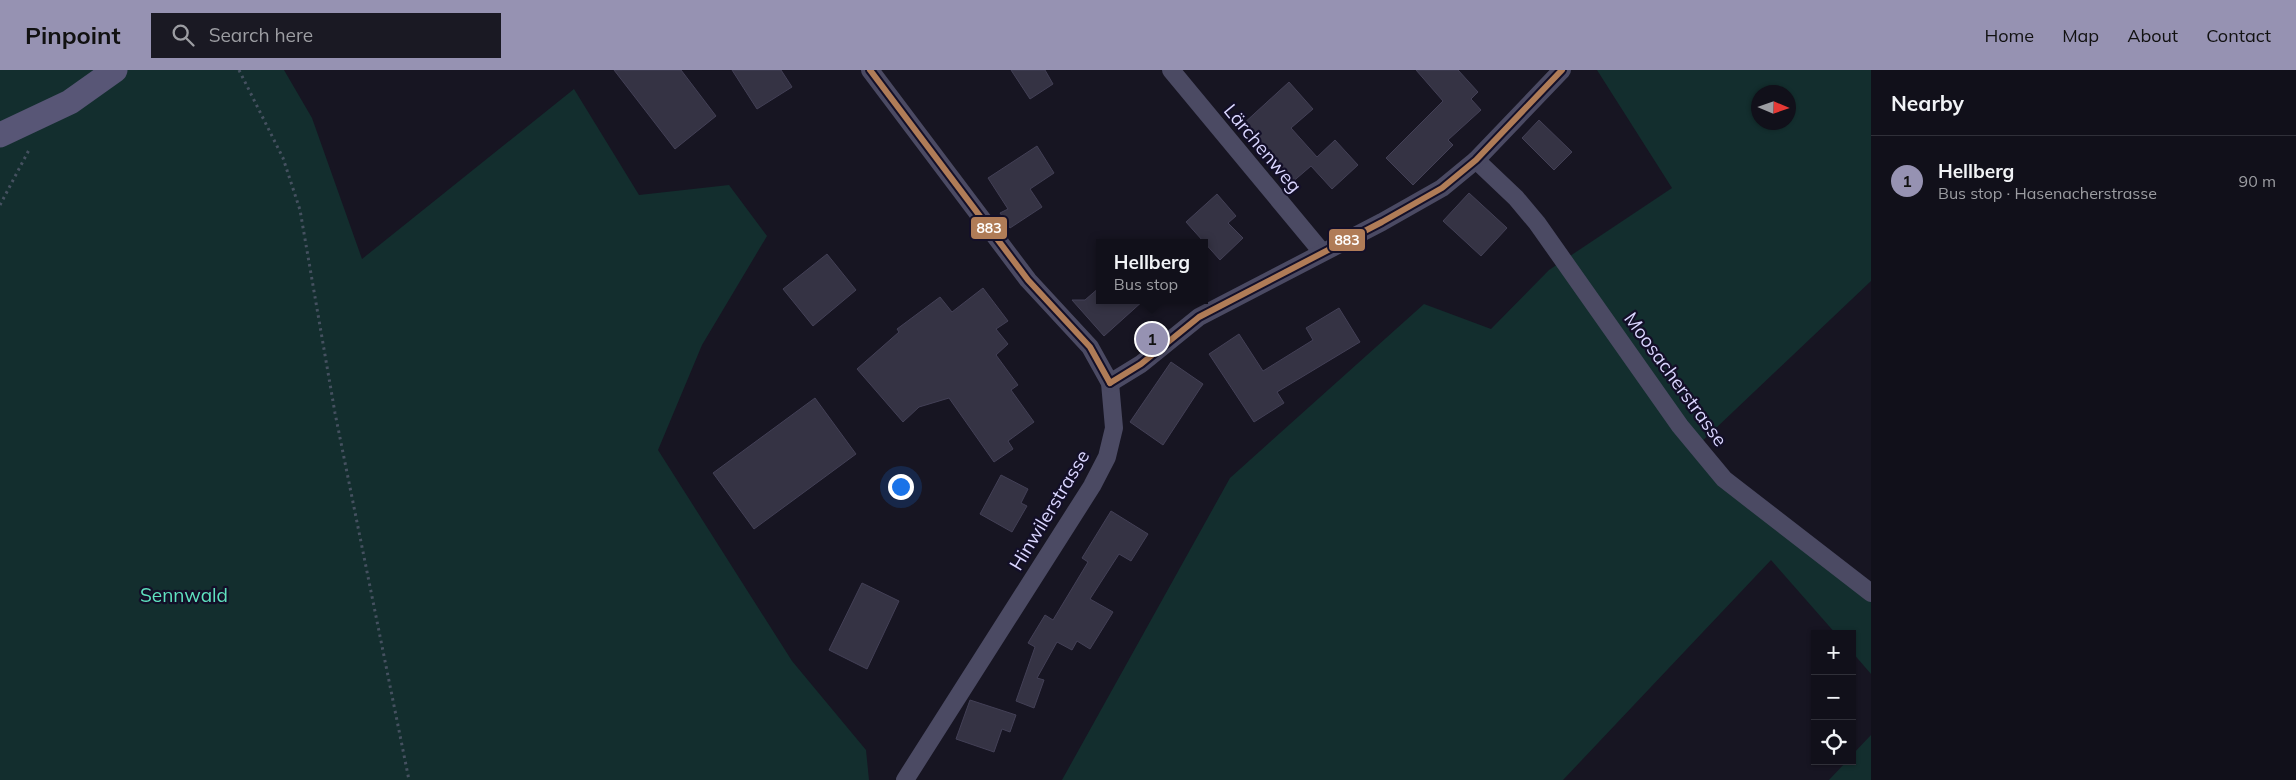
<!DOCTYPE html>
<html lang="en">
<head>
<meta charset="utf-8">
<style>
  body { margin:0; font-family:Mulish,sans-serif; background:#1a1923; color:#f1f3f6 }
  .controls { position:absolute; right:15px; bottom:15px; display:grid; overflow:hidden; border-radius:0px; box-shadow:0 1px 4px #0004 }
  .controls button { width:45px; height:45px; display:grid; place-items:center; padding:0; border:0; border-bottom:1px solid #303039; background:#11101a; color:#f1f3f6; font:25px sans-serif }
  .compass { position:absolute; left:1751px; top:15px; width:45px; height:45px; border-radius:50%; background:#11101a; box-shadow:0 1px 4px #0004; rotate:92deg }
  .you { position:absolute; left:900px; top:416px; width:18px; height:18px; margin:-12px; border:4px solid #fff; border-radius:50%; background:#1a73e8; box-shadow:0 0 0 8px #1a73e833 }
  .badge { display:grid; place-items:center; width:32px; height:32px; border-radius:50%; background:#9692b2; color:#111; font-size:16px; font-weight:700 }
  .pin { position:absolute; translate:-50% -50%; border:2px solid #fff; box-shadow:0 1px 5px #0006 }
  .popup { position:absolute; left:1096px; top:169px; width:112px; height:65px; box-sizing:border-box; display:grid; place-content:center; border-radius:0px; background:#11101a; filter:drop-shadow(0 1px 4px #0005); font-size:16px; white-space:nowrap; color:#9c9da2 }
  .popup b { font-size:19px; color:#f1f3f6 }
  .popup::after { content:''; position:absolute; left:50%; top:100%; margin-left:-10px; border:10px solid transparent; border-top-color:#11101a }
  .list { margin:0; padding:0; list-style:none }
  h2 { display:flex; justify-content:space-between; align-items:center; height:65px; margin:0; padding:0 20px; font-size:21px }
  h2 small { font-size:16px; font-weight:400; color:#9c9da2 }
  .list li { display:grid; grid-template-columns:32px 1fr auto; gap:15px; align-items:center; box-sizing:border-box; height:90px; padding:0 20px; border-top:1px solid #303039 }
  .list b { display:block; font-size:19px; white-space:nowrap }
  .list p { margin:0; font-size:16px; white-space:nowrap; color:#9c9da2 }
  .list em { font-size:16px; font-style:normal; color:#9c9da2 }
  .icon { flex:none; width:28px; height:28px; fill:none; stroke:currentColor; stroke-width:2; stroke-linecap:round; stroke-linejoin:round }
  .map { position:relative; flex:none; width:1871px; height:710px; overflow:hidden }
  header { display:flex; align-items:center; gap:30px; box-sizing:border-box; height:70px; padding:0 25px; background:#9692b2; color:#111 }
  header strong { font-size:24px }
  nav { display:flex; gap:28px; margin-inline-start:auto; font-size:18px }
  .search { width:350px; height:45px; background:#1a1923; display:flex; align-items:center; gap:12px; box-sizing:border-box; padding:0 18px; border-radius:0px; color:#9c9da2; font-size:19px }
  main { display:flex }
  aside { flex:1; background:#11101a }
  .map>svg:first-child { display:block }
  .green { fill:#132e2e; fill-rule:evenodd }
  .building { fill:#353344; stroke:#434056 }
  .lines { fill:none; stroke-linecap:round; stroke-linejoin:round }
  .path { stroke:#455160; stroke-width:3; stroke-dasharray:2.5 4; stroke-linecap:butt }
  .street { stroke:#4b4a63; stroke-width:18 }
  .secondary { stroke:#585676; stroke-width:25 }
  .bus-1-casing { stroke:#130f28; stroke-width:10 }
  .bus-1 { stroke:#b07c57; stroke-width:6 }
  .labels { text-anchor:middle; stroke-width:4.5; stroke-linejoin:round; paint-order:stroke }
  .street-label { font-size:19px; fill:#dad6ff; stroke:#130f28 }
  .park-label { font-size:19px; fill:#5fe2bf; stroke:#130f28 }
  .line-badge { stroke:#130f28; stroke-width:2 }
  .badge-label { font-size:14px; text-anchor:middle; font-weight:bold; fill:#fff }
</style>
</head>
<body>
<header>
<strong>Pinpoint</strong>
<div class="search"><svg class="icon" aria-label="search" viewBox="0 0 24 24"><circle cx="10" cy="10" r="6"/><path d="M15 15l6 6"/></svg>Search here</div>
<nav><a>Home</a><a>Map</a><a>About</a><a>Contact</a></nav>
</header>
<main>
<div class="map">
<svg width="1871" height="710" viewBox="0 0 1871 710">
  <rect width="100%" height="100%" fill="#171522"/>
  <g class="green">
    <path d="M0 0H284L312 48 362 189 574 19 639 125 729 115 767 166 702 275 658 380 792 591 866 680 869 710H0Z"/>
    <path d="M1597 0H1871V211L1696 377 1871 524V604L1852 582V564H1836L1771 490 1563 710H1062L1230 408 1424 234 1491 259 1549 200 1672 118ZM1758 22H1788V52H1758Z"/>
    <path d="M1871 665V710H1829L1847 691H1852V685Z"/>
  </g>
  <g class="building">
    <path d="M614 0H681L716 46 675 79Z"/>
    <path d="M732 0H781L792 17 757 39Z"/>
    <path d="M1011 0H1045L1053 14 1030 29Z"/>
    <path d="M1416 0H1458L1478 22 1471 29 1481 40 1448 70 1453 75 1413 115 1386 88 1443 31Z"/>
    <path d="M1289 12 1313 39 1291 58 1317 87 1335 70 1358 95 1332 119 1311 96 1290 114 1275 98 1278 96 1242 55Z"/>
    <path d="M1539 50 1572 82 1554 100 1522 68Z"/>
    <path d="M1037 76 1054 103 1030 119 1042 137 1010 158 1000 143 1008 139 988 108Z"/>
    <path d="M1469 123 1507 158 1481 186 1443 151Z"/>
    <path d="M1217 124 1236 146 1228 153 1243 168 1220 190 1186 152Z"/>
    <path d="M827 184 856 220 813 256 783 219Z"/>
    <path d="M1100 217V230H1144L1104 266 1072 230H1085Z"/>
    <path d="M983 218 1008 251 996 259 1008 274 996 285 1018 315 1011 320 1034 352 1008 371 1013 379 994 392 949 328 919 337 903 352 857 299 899 262 897 259 940 227 952 242Z"/>
    <path d="M1339 238 1360 272 1277 322 1284 333 1254 352 1209 284 1239 264 1263 301 1313 270 1306 258Z"/>
    <path d="M1171 292 1203 314 1163 375 1130 352Z"/>
    <path d="M815 328 856 384 754 459 713 403Z"/>
    <path d="M1001 405 1028 419 1021 433 1027 436 1012 462 980 444Z"/>
    <path d="M1111 441 1148 464 1131 491 1119 484 1090 529 1113 542 1090 579 1077 571 1072 580 1057 572 1037 608 1044 610 1034 638 1016 631 1035 577 1028 573 1045 545 1053 550 1088 492 1082 488Z"/>
    <path d="M862 513 899 531 867 599 829 580Z"/>
    <path d="M970 630 1016 645 1010 662 1002 659 994 682 956 669Z"/>
  </g>
  <g class="lines">
    <g class="path">
      <path d="M239 0 283 88 300 140 335 343 409 710"/>
      <path d="M0 135 30 78"/>
    </g>
    <g class="street">
      <path d="M870 0 1028 210 1090 277 1110 313 1114 358 1107 387 1092 416 905 710"/>
      <path d="M1171 0 1322 182"/>
      <path d="M1476 90 1516 128 1537 153 1680 356 1724 409 1871 523"/>
      <path d="M1110 313 1141 294 1199 247 1382 152 1442 118 1476 90 1562 0"/>
    </g>
    <path class="secondary" d="M0 65 70 32 115 0"/>
    <g class="bus-1-casing">
      <g id="bus-1">
        <path d="M870 0 1028 210 1090 277 1110 313"/>
        <path d="M1110 313 1141 294 1199 247 1382 152 1442 118 1476 90 1562 0"/>
      </g>
    </g>
    <use href="#bus-1" class="bus-1"/>
  </g>
  <g class="labels">
    <g class="street-label">
      <text transform="translate(1263 78) rotate(50)" y="7">Lärchenweg</text>
      <text transform="translate(1676 309) rotate(54)" y="7">Moosacherstrasse</text>
      <text transform="translate(1049 440) rotate(-59)" y="7">Hinwilerstrasse</text>
    </g>
    <g class="park-label">
      <text x="184" y="532">Sennwald</text>
    </g>
  </g>
  <g class="line-badge">
    <rect x="970" y="146" width="38" height="24" rx="5" fill="#b07c57"/>
    <rect x="1328" y="158" width="38" height="24" rx="5" fill="#b07c57"/>
  </g>
  <g class="badge-label">
    <text x="989" y="163">883</text>
    <text x="1347" y="175">883</text>
  </g>
</svg>
<div class="controls">
<button>+</button>
<button>−</button>
<button><svg class="icon" aria-label="locate" viewBox="0 0 24 24"><circle cx="12" cy="12" r="6"/><path d="M12 2v4M12 18v4M2 12h4M18 12h4"/></svg></button>
</div>
<svg class="compass" viewBox="-18 -18 36 36"><path d="M0-13l5 13h-10z" fill="#e53935"/><path d="M0 13l5-13h-10z" fill="#9c9da2"/></svg>
<div class="you"></div>
<div class="pin badge" style="left:1152px;top:269px">1</div>
<div class="popup"><b>Hellberg</b>Bus stop</div>
</div>
<aside>
<h2>Nearby<small></small></h2>
<ul class="list">
<li><span class="badge">1</span><div><b>Hellberg</b><p>Bus stop · Hasenacherstrasse</p></div><em>90 m</em></li>
</ul>
</aside>
</main>
</body>
</html>
